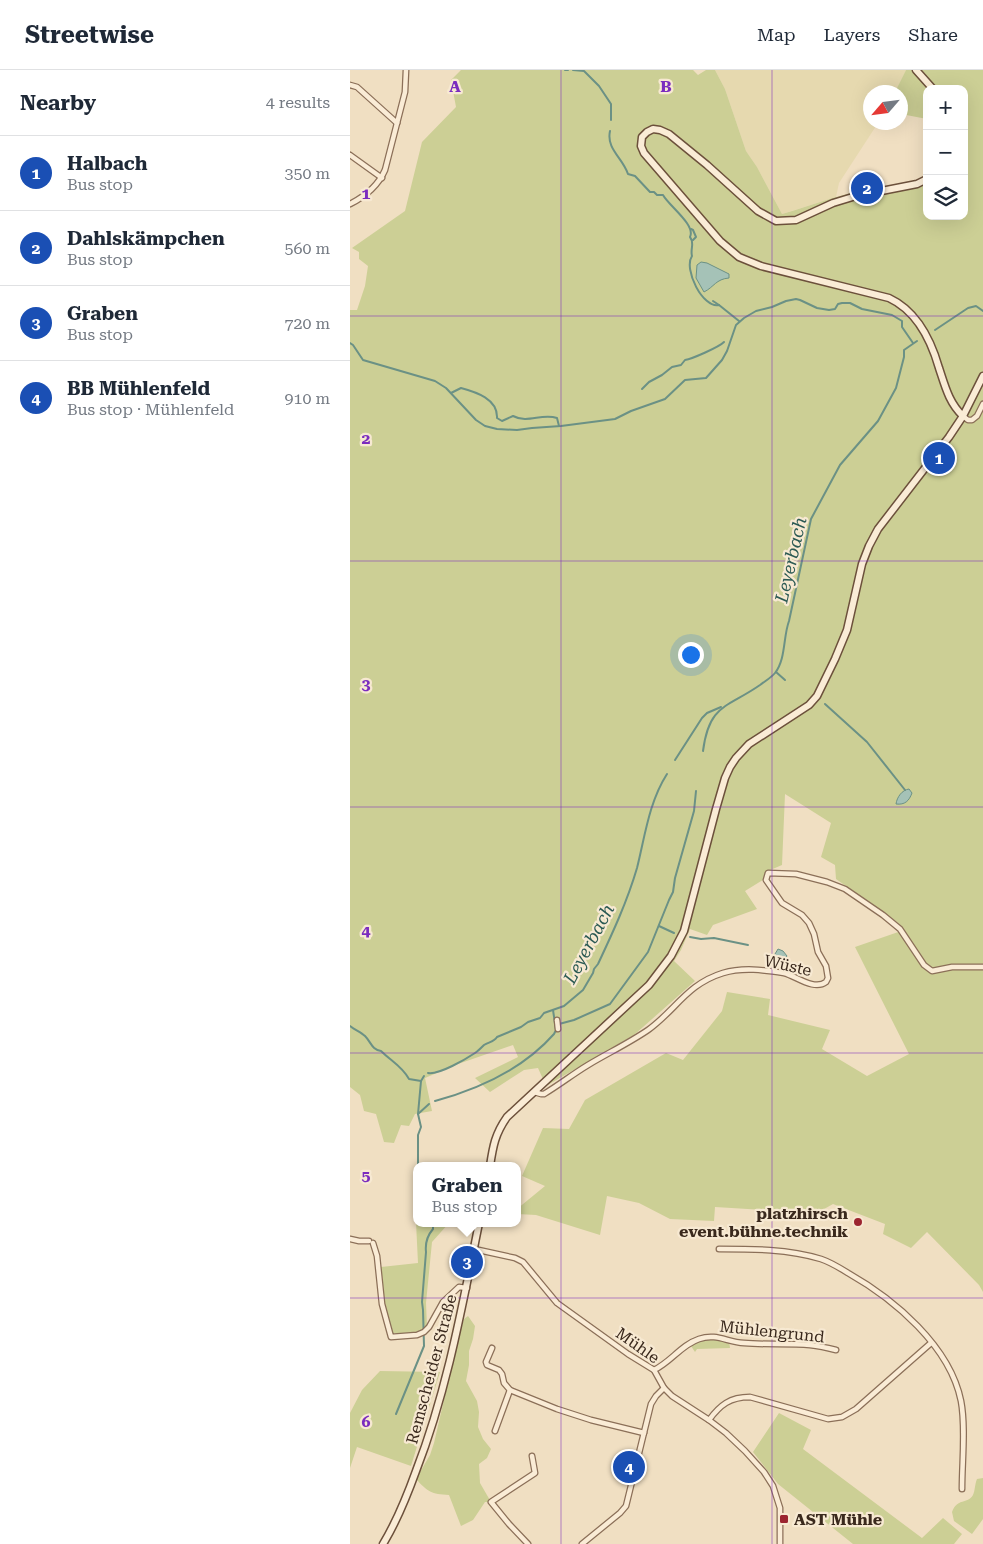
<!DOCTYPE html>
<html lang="en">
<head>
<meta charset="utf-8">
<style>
  body { margin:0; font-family:"Roboto Serif",serif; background:#f6f6f7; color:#1f2937 }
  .controls { position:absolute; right:15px; top:15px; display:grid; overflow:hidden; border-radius:10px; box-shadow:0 5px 20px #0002 }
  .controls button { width:45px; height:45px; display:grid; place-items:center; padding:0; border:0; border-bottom:1px solid #e0e1e3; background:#fff; color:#1f2937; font:25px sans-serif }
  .compass { position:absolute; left:513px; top:15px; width:45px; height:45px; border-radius:50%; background:#fff; box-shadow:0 5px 20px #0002; rotate:242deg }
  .you { position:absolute; left:340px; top:584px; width:18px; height:18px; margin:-12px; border:4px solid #fff; border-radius:50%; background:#1a73e8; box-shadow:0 0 0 8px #1a73e833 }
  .badge { display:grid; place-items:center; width:32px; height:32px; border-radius:50%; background:#7c3aed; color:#fff; font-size:16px; font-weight:700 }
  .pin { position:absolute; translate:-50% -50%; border:2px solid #fff; box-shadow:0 1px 5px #0006 }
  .popup { position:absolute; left:63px; top:1092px; width:108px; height:65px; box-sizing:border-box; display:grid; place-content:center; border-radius:10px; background:#fff; filter:drop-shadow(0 1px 4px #0005); font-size:16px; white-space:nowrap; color:#747a83 }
  .popup b { font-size:19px; color:#1f2937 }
  .popup::after { content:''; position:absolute; left:50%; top:100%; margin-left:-10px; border:10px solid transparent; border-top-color:#fff }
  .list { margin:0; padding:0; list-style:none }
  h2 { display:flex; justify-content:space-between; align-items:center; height:65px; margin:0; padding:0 20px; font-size:21px }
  h2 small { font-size:16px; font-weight:400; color:#747a83 }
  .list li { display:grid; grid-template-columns:32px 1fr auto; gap:15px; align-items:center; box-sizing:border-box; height:75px; padding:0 20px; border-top:1px solid #e0e1e3 }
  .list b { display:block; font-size:19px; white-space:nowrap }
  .list p { margin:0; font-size:16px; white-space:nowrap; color:#747a83 }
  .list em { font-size:16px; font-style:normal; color:#747a83 }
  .icon { flex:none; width:28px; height:28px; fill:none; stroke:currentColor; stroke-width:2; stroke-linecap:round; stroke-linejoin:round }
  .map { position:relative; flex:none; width:633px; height:1474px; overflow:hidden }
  header { display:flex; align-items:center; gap:30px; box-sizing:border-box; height:70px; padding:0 25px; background:#fff; border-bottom:1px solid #e0e1e3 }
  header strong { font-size:24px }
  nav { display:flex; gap:28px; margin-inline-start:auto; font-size:18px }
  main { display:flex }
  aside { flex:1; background:#fff }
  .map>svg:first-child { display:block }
  .farmland { fill:#e6d9af }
  .green { fill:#cccf95 }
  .water { fill:#a5c2b7; stroke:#6b9185 }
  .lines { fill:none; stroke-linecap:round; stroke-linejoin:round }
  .stream { stroke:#6b9185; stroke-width:2 }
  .street-casing { stroke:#8b6f58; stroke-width:7 }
  .secondary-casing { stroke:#6c503b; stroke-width:9 }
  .street { stroke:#faecd6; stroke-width:4.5 }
  .secondary { stroke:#faecd6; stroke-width:6 }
  .grid { fill:none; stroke:#7b2cbf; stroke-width:1; stroke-opacity:0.55 }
  .poi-dot { fill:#9c2530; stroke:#f7e9d2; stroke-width:2 }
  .labels { text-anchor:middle; stroke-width:4.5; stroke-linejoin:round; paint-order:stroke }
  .street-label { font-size:16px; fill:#3a291d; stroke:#f7e9d2 }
  .poi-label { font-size:16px; font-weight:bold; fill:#3a291d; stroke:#f7e9d2; text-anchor:end }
  .water-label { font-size:18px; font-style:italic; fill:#2c5a54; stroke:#f7e9d2 }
  .grid-label { font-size:16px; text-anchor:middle; font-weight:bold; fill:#7b2cbf; stroke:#f7e9d2; stroke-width:4.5; stroke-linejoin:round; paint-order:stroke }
</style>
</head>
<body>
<header>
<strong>Streetwise</strong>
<nav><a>Map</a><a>Layers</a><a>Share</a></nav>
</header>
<main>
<aside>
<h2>Nearby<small>4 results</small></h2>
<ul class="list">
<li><span class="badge" style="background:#1a4fb4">1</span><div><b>Halbach</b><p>Bus stop</p></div><em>350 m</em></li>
<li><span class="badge" style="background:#1a4fb4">2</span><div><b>Dahlskämpchen</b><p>Bus stop</p></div><em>560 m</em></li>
<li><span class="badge" style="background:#1a4fb4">3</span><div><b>Graben</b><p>Bus stop</p></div><em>720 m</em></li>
<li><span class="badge" style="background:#1a4fb4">4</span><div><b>BB Mühlenfeld</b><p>Bus stop · Mühlenfeld</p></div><em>910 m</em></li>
</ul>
</aside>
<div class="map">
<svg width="633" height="1474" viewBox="0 0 633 1474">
  <rect width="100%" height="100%" fill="#f0dfc2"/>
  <path class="farmland" d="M365 0H556L545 22H520V52L528 53 489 113 486 127 432 144 407 97 396 81 375 19Z"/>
  <g class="green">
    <path d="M111 0H343L348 5 356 0H365L375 19 396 81 407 97 432 144C459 136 486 126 513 120 534 115 557 117 577 106V146H614V19H577V49L551 44 550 22H545L556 0H633V1222L629 1215 577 1162 561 1178 533 1164 535 1154 483 1134 467 1143 365 1137 364 1151 320 1149 289 1133 257 1126 250 1165 186 1145 167 1144V1139L195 1116 172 1106 193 1058 219 1059 235 1030 316 983 333 990 372 941 377 922 420 929 418 945 480 960 472 979 517 1006 559 984 505 877 554 860 547 852 486 809 485 795 471 787 481 753 435 724 432 795 418 801 416 808 395 821 407 839 363 855 357 865 340 859 331 880 324 891 345 911 284 965 196 1016 188 998 174 1000 140 1022 125 1008 168 987 163 975 108 994 75 1008 82 1041 65 1044 59 1056 51 1055 44 1073 34 1072 26 1044 14 1041 10 1025 0 1017V240H7L15 216 18 196 9 189V182L2 178 55 141 72 72 106 37 101 10Z"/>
    <path d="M67 1130V1153H99L82 1172 76 1233 77 1257C67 1264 54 1264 42 1263L35 1233 31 1197 68 1193 65 1132Z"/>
    <path d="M118 1246 125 1256 123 1269 119 1281V1295L116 1311 127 1331 129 1342 128 1357 133 1369 141 1379 137 1388 129 1394 130 1413 141 1432H135L123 1450 111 1456 99 1425C81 1424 78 1422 66 1409L80 1385 84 1373 106 1278 114 1249Z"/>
    <path d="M368 1269 379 1271 380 1278 347 1279 345 1282 341 1276 350 1271Z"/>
    <path d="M30 1301 90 1302 61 1396 7 1377 0 1398V1343L12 1320Z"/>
    <path d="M429 1343 461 1360 453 1379 572 1468 593 1448 612 1464 604 1474H503L428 1414 403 1382Z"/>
    <path d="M633 1408V1449L622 1464 604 1451 602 1442C608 1427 617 1435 623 1425 625 1421 625 1413 627 1409Z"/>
  </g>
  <g class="water">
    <path d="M351 192 357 193 379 204V208C366 209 364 217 354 222L346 208 347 195Z"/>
    <path d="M559 719 562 723C559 731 555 735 546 734 547 727 552 720 559 719Z"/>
    <path d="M428 879 433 881 437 886 433 892H430L422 889Z"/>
  </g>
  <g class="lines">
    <g class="stream">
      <path d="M215 0H218"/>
      <path d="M223 0 234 1 249 16 261 34V50"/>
      <path d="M260 61C256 79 273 88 278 104L285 106 300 122H304L307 125H313C319 136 346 155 340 167 345 173 340 179 342 186 333 199 353 239 369 235L389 251"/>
      <path d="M341 159 343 160 346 167 343 170"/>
      <path d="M363 231 369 235"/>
      <path d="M585 260 618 238 626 236 633 241"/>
      <path d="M0 273 3 275 13 290 85 311 96 318 126 350 135 356 147 359 167 360 182 358 211 356 265 349 281 341 315 329 335 310 356 308 372 290 377 281 386 255 394 248 406 241 422 237 436 231 446 229 450 230 467 238 479 240 485 239 488 234 492 233H500L512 239 542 245 552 251V257L563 273"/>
      <path d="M292 319 299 312 312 305 322 297 331 295 335 290C342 289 369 277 374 272"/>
      <path d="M101 323 111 318C126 322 148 329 147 348L152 351 163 346C178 354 191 343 207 348L209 356"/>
      <path d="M426 602 435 610"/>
      <path d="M475 634 517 672 555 720"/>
      <path d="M353 681C359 634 377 638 410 615 415 611 421 608 425 603 436 589 433 567 439 551L461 449 490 395 528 351 546 318 554 287V280L567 271"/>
      <path d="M325 690 352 648 357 643 371 637"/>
      <path d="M309 856 324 863"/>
      <path d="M340 867 351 869 364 868 398 875"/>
      <path d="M209 954 224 950 260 934 298 882 319 830 323 822 325 808 344 741 346 721"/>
      <path d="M0 956C5 960 11 962 15 966 21 972 22 980 31 981 41 991 52 996 59 1009L71 1011"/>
      <path d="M78 1003C89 1005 116 989 125 983 128 981 131 978 134 975 139 972 144 972 147 967L171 957 178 952 190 948 194 943 214 936 233 920 243 903 244 899 248 894C263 862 277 832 287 798 295 766 299 732 317 704"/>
      <path d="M85 1031C129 1019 174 998 204 964L206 960 203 940"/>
      <path d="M68 1044 71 1011 74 1006"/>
      <path d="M68 1096V1065L71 1057 68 1044 79 1034"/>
      <path d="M46 1344 74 1276 73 1240 72 1232 76 1182C75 1173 77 1166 83 1159V1153"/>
    </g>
    <g class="street-casing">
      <g id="street">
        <path d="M0 15 7 17 47 53"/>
        <path d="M0 85 32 108"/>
        <path d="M0 134C16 126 28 116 35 100L55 22 56 0"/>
        <path d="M613 346 618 350H622L627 346 633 334"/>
        <path d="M207 950 208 959"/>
        <path d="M184 1022 191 1024H194C209 1015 223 1004 238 995 258 983 279 973 298 960 326 940 337 914 373 903 393 897 414 900 434 903 446 906 464 921 476 912L478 908 476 896 468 882 464 864 459 853 452 845 432 833 416 810 418 803 446 804 477 812 495 819 533 845 550 859 574 895 582 901 602 897H633"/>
        <path d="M0 1169 9 1171H19"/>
        <path d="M23 1173 27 1186 32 1234 41 1267 67 1265 74 1262 79 1257 93 1232 109 1217 117 1218"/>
        <path d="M124 1179 165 1188 173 1192 207 1233 278 1284 304 1300 314 1318 322 1326 359 1350 376 1363 395 1381 414 1402 423 1416 430 1438V1474"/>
        <path d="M369 1179C403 1179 438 1179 471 1189 480 1192 490 1198 498 1203 544 1229 600 1276 611 1331 616 1357 612 1392 612 1419"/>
        <path d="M142 1278 136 1292 137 1295 149 1300 152 1304 154 1313 160 1320 207 1339 241 1350 294 1363"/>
        <path d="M304 1300C321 1292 331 1275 349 1269 366 1263 377 1272 394 1273 416 1275 438 1273 460 1275 469 1276 478 1278 486 1280"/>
        <path d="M359 1350C370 1335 380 1327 400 1327L478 1349 492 1347 506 1339 581 1273"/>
        <path d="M145 1361 160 1320"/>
        <path d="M178 1474 159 1454 141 1432 185 1403 182 1386"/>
        <path d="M232 1474 270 1443 276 1436 301 1334 306 1326 314 1318"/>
      </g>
    </g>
    <g class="secondary-casing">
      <g id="secondary">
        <path d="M566 0 583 19"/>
        <path d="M577 109 567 114 506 126 483 133 446 150 426 151 408 141 357 95 319 64 310 60 303 59 297 62 292 67 291 76 294 83 370 171 389 187 411 196 539 228C567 241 581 270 589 298 595 316 599 333 613 346"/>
        <path d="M140 1096C143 1076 145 1064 157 1047L299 915 321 886 334 861 366 739 375 708 380 697 386 688 399 674 459 635 467 626 485 589 497 560 512 494 519 476 528 459 599 367 613 346 633 306"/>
        <path d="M33 1474C47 1451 57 1426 66 1401 97 1321 112 1237 129 1153"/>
      </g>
    </g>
    <use href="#street" class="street"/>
    <use href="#secondary" class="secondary"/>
  </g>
  <path class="grid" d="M211 0V1474M422 0V1474M0 246H633M0 491H633M0 737H633M0 983H633M0 1228H633"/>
  <g class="poi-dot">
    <circle cx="508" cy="1152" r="5"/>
    <rect x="429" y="1444" width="10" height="10" rx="2.5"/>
  </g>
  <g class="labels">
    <g class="street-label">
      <text transform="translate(438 895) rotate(13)" y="6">Wüste</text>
      <text transform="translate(422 1261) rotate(6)" y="6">Mühlengrund</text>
      <text transform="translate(288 1275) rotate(35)" y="6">Mühle</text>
      <text transform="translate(81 1299) rotate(-75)" y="6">Remscheider Straße</text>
    </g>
    <g class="poi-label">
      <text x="498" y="1149">platzhirsch<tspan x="498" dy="18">event.bühne.technik</tspan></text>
      <text x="444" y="1455" text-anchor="start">AST Mühle</text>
    </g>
    <g class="water-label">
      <text transform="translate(441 490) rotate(-77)" y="6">Leyerbach</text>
      <text transform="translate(239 874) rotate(-62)" y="6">Leyerbach</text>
    </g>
  </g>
  <g class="grid-label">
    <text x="105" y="22">A</text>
    <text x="316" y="22">B</text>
    <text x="16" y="129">1</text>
    <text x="16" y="374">2</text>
    <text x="16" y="620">3</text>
    <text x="16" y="866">4</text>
    <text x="16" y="1111">5</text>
    <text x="16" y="1357">6</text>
  </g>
</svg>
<div class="controls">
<button>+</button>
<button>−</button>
<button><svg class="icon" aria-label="layers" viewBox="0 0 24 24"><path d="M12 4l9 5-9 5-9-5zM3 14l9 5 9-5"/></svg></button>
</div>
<svg class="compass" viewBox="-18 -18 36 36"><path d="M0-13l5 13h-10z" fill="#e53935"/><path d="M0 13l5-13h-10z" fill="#747a83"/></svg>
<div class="you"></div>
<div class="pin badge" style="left:589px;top:388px;background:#1a4fb4">1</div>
<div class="pin badge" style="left:517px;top:118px;background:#1a4fb4">2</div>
<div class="pin badge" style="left:117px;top:1192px;background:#1a4fb4">3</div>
<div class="popup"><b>Graben</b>Bus stop</div>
<div class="pin badge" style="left:279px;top:1397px;background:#1a4fb4">4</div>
</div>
</main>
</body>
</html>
